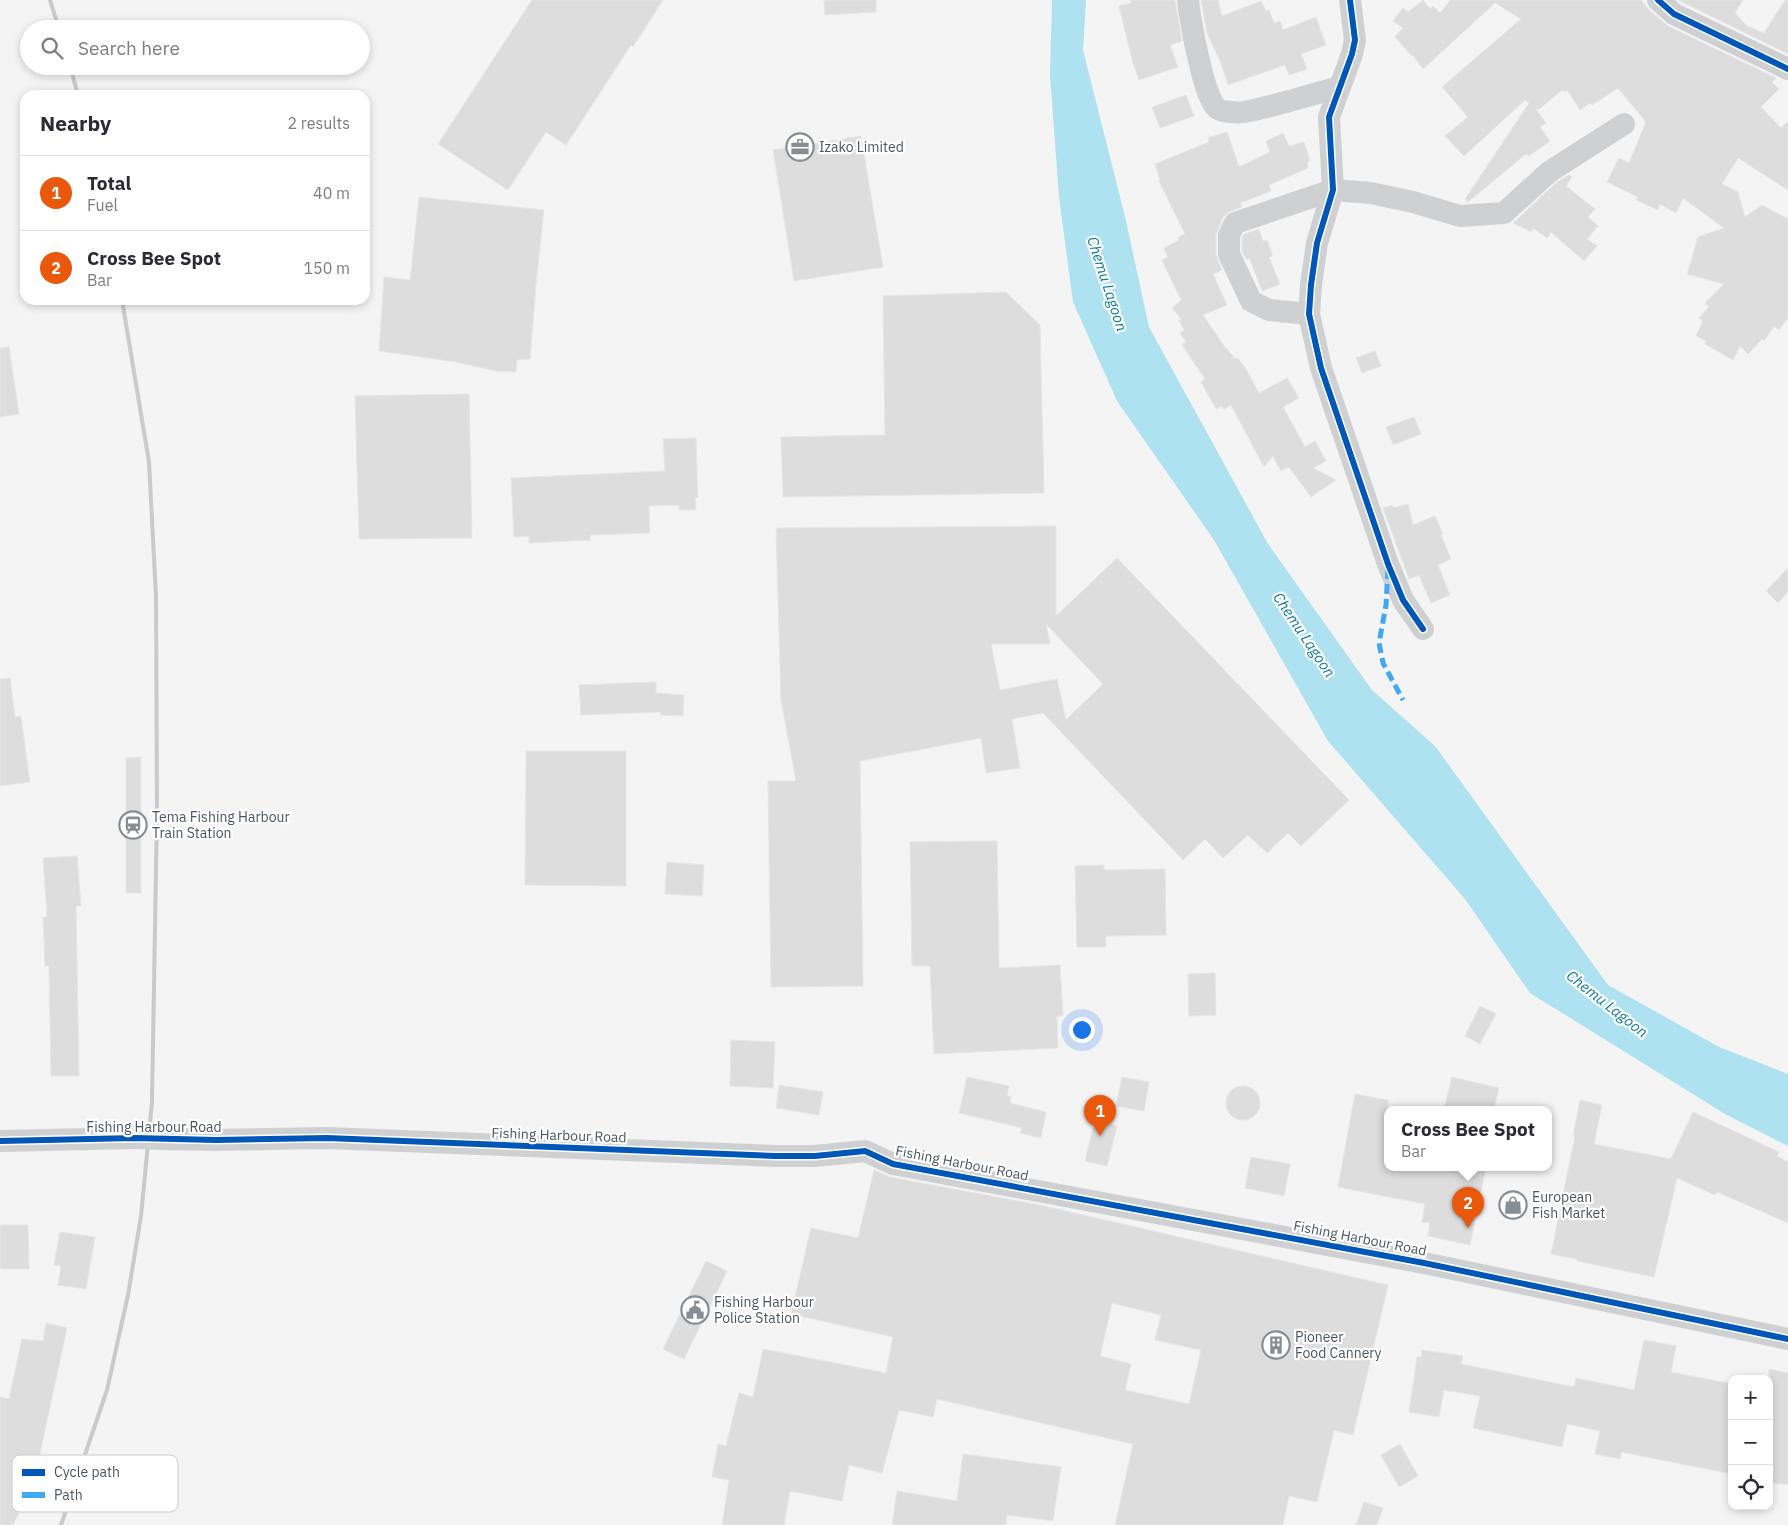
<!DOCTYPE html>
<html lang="en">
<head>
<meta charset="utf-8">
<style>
  body { margin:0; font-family:"IBM Plex Sans",sans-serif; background:#f2f2f3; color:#2b2b33 }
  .controls { position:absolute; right:15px; bottom:15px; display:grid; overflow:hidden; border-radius:10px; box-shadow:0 2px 8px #0003 }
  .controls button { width:45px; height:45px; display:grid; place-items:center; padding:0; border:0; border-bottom:1px solid #e1e1e2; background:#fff; color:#2b2b33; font:25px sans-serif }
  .you { position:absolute; left:1081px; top:1029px; width:18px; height:18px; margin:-12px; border:4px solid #fff; border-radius:50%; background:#1a73e8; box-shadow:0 0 0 8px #1a73e833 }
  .badge { display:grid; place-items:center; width:32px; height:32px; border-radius:50%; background:#ea580c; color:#fff; font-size:16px; font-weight:700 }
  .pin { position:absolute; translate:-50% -41px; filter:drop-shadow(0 1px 2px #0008) }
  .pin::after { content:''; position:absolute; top:26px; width:18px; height:15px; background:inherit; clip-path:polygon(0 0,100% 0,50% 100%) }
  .popup { position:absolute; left:1384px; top:1106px; width:168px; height:65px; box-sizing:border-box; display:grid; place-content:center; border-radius:10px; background:#fff; filter:drop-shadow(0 1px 4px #0005); font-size:16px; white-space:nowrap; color:#7c7c81 }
  .popup b { font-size:19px; color:#2b2b33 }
  .popup::after { content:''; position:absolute; left:50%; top:100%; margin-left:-10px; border:10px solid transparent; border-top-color:#fff }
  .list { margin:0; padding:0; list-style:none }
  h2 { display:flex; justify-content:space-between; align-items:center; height:65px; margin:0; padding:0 20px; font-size:21px }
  h2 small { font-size:16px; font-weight:400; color:#7c7c81 }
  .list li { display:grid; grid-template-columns:32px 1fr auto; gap:15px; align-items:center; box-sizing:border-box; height:75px; padding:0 20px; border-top:1px solid #e1e1e2 }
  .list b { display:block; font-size:19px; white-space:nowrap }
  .list p { margin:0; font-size:16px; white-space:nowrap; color:#7c7c81 }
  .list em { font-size:16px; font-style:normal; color:#7c7c81 }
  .icon { flex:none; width:28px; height:28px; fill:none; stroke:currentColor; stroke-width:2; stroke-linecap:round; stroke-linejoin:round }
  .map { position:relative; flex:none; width:1788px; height:1525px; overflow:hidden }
  .search { position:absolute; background:#fff; box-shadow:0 2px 8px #0003; left:20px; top:20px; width:350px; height:55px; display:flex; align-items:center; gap:12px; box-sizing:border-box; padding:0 18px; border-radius:28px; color:#7c7c81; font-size:19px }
  .panel { position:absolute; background:#fff; box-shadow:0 2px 8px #0003; left:20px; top:90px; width:350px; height:215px; border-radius:15px }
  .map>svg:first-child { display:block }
  .water { fill:#aee2f0 }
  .building { fill:#ddddde; stroke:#e5e6e7; fill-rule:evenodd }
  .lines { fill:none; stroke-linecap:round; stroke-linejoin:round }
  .minor { stroke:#ced0d2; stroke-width:22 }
  .rail { stroke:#c9cacc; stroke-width:4 }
  .minor-bridge { stroke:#ced0d2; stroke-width:22 }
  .quiet { stroke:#3fa9f5; stroke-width:5; stroke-dasharray:10 5; stroke-linecap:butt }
  .cycleway-casing { stroke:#fff; stroke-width:9 }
  .cycleway { stroke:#0057b8; stroke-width:6 }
  .labels { text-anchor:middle; stroke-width:4.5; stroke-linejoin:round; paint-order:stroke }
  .poi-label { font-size:14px; fill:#4a5661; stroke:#fff; text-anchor:start }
  .street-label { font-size:14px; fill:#4a5661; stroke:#fff }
  .water-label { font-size:15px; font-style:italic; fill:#0c7c9b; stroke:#fff }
  .key { fill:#fff; stroke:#c9ccd0; stroke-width:1 }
  .key-label { font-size:14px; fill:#4a5661 }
</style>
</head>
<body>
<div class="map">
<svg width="1788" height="1525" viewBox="0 0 1788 1525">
  <rect width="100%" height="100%" fill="#f4f4f4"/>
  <path class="water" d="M1052 0H1086L1083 50 1126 221 1149 327 1268 544 1372 690 1435 746 1608 985 1719 1047 1788 1074V1146L1725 1114 1530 993 1465 899 1328 741 1214 540 1117 401 1073 302 1059 197 1050 75Z"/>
  <g class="building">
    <path d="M532 0H663L633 47 631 45 566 145 546 132 508 190 438 144Z"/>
    <path d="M824 0H876V12L825 15Z"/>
    <path d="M1130 0H1175L1182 41 1170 45 1178 67 1139 80 1133 63 1119 6 1131 3Z"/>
    <path d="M1201 0H1218L1222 16 1261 1 1266 11 1269 10 1274 23 1280 21 1283 30 1316 17 1326 45 1301 54 1307 69 1289 75 1285 65 1228 85 1220 61 1207 33Z"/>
    <path d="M1423 0 1430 9 1433 6 1440 13 1450 0H1641L1649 10 1668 26 1776 78 1772 82 1779 89 1761 107 1781 128 1788 121V190L1738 158 1722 184 1738 192 1745 217 1762 205 1788 219V318L1779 330 1774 326 1764 341 1762 339 1748 354 1740 346 1733 360 1705 344 1706 341 1696 336 1703 321 1699 318 1709 307 1705 303 1724 284 1687 274 1698 237 1724 228 1683 198 1676 213 1660 204 1658 210 1636 200 1638 197 1607 182 1619 158 1629 163 1646 122 1618 88 1592 105 1590 103 1580 110 1567 90 1564 92 1562 90 1538 110 1536 109 1546 123 1540 127 1550 141 1529 156 1526 154 1468 202 1465 199 1529 103 1525 100 1464 156 1445 136 1468 117 1442 87 1521 19 1495 3 1423 69 1413 55 1412 56 1395 37 1403 28 1393 21 1403 8 1408 12Z"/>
    <path d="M1678 0H1743L1735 13 1747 26 1764 33 1785 0H1788V54Z"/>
    <path d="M1186 95 1194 116 1160 128 1152 107Z"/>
    <path d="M1227 132 1239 167 1270 152 1266 141 1283 133 1289 146 1304 142 1310 161 1307 162 1308 168 1269 185 1271 191 1240 203 1242 207 1231 211 1223 217 1216 235V254L1222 270 1213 274 1227 305 1203 315 1222 343 1235 359 1238 358 1246 369 1259 393 1287 378 1299 398 1283 407 1305 447 1315 441 1326 461 1313 468 1336 480 1311 497 1289 467 1281 471 1273 456 1264 467 1231 405 1224 409 1222 406 1216 409 1201 382 1205 379 1182 345 1186 342 1180 333 1184 330 1179 320 1181 319 1172 308 1181 300 1162 260 1168 257 1164 248 1179 240 1178 237 1185 234 1159 181 1160 180 1155 164 1209 142 1208 138Z"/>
    <path d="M861 136 883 267 794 281 773 150Z"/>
    <path d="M1569 175 1572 177 1566 186 1595 209 1588 217 1598 226 1587 239 1597 246 1584 261 1551 232 1547 238 1533 228 1531 232 1513 223 1557 182Z"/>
    <path d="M419 197 544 210 536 285 530 359 517 360 516 372 496 371 456 362 379 351 384 277 410 280Z"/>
    <path d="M1259 229 1263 241 1267 240 1273 256 1269 257 1280 284 1262 291 1250 259H1246L1242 251V238L1244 234Z"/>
    <path d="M1006 292 1040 325 1044 493 783 497 781 437 885 435 883 296Z"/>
    <path d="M9 347 19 414 0 417V348Z"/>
    <path d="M1375 351 1381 366 1362 373 1356 358Z"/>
    <path d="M469 394 472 538 359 539 355 396Z"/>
    <path d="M1414 417 1421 434 1393 445 1386 427Z"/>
    <path d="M696 438 698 498 695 497 696 510H679V505L649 506 650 533 590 535V540L529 543V536L514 537 511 478 665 471 663 439Z"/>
    <path d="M1408 504 1413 525 1435 516 1443 534 1441 535 1451 559 1438 565 1450 595 1431 603 1419 575 1409 579 1383 508 1392 505 1393 508Z"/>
    <path d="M1056 526V616L1117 558 1349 800 1301 846 1288 833 1267 853 1248 835 1223 858 1205 839 1183 860 1043 713 1012 719 1020 768 986 773 981 738 860 761 863 986 771 987 768 781H796L781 700 776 528ZM1046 624 1103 684 1066 720 1057 679 1000 690 991 644H1050Z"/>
    <path d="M1788 568V592L1778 603 1766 591Z"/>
    <path d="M10 678 15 717 21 716 30 782 0 786V679Z"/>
    <path d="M656 682V693L684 695 683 716 660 715 661 712 581 715 579 685Z"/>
    <path d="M526 751H626V886L525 885Z"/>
    <path d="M141 757V893H126V758Z"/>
    <path d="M997 841 999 968 1060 965 1063 1016H1057L1058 1048 934 1054 930 966H912L910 842Z"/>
    <path d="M77 856 81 906H76L79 1076H51L49 966H45L43 917H47L43 858Z"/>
    <path d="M667 862 704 865 702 896 665 894Z"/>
    <path d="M1104 865V870L1165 869 1166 935 1106 936V947H1077L1075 866Z"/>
    <path d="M1215 973 1216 1015 1189 1016 1188 974Z"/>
    <path d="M1480 1006 1496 1014 1480 1044 1465 1036Z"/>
    <path d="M731 1040 775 1042 773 1088 730 1086Z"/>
    <path d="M967 1077 1009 1086 1007 1096 1011 1097 1010 1103 1046 1112 1041 1138 1020 1133 1022 1128 959 1113Z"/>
    <path d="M1122 1077 1149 1082 1144 1111 1116 1106Z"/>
    <path d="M1452 1077 1499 1088 1494 1109H1444Z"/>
    <path d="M779 1085 823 1092 819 1115 776 1108Z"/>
    <circle cx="1243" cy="1103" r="17"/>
    <path d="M1355 1094 1388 1100V1167H1486L1470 1245 1428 1236 1430 1223 1422 1222 1425 1204 1338 1187Z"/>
    <path d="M1580 1100 1602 1105 1594 1144 1671 1159 1693 1112 1779 1152 1777 1156 1788 1162V1223L1717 1192 1715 1195 1677 1178 1654 1277 1577 1261V1259L1551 1254 1575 1136H1573Z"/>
    <path d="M1095 1120 1117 1126 1107 1166 1085 1161Z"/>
    <path d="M1251 1157 1290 1164 1284 1196 1245 1188Z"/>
    <path d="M874 1170 890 1177 1040 1205 1388 1285 1353 1435 1334 1430 1317 1502 1289 1496 1283 1525H1115L1133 1444 937 1399 933 1417 899 1410 882 1473 849 1465 842 1501 790 1491 784 1525H722L729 1480 712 1477 718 1444 726 1446 739 1393 753 1397 763 1349 886 1373 893 1337 791 1314 811 1228 858 1238ZM1112 1303 1161 1315 1155 1340 1201 1350 1189 1404 1125 1390 1131 1364 1100 1356Z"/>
    <path d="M0 1225H28L29 1269H0Z"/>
    <path d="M60 1232 95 1237 86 1289 58 1285 61 1266 54 1265Z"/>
    <path d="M706 1261 727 1271 684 1359 663 1349Z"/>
    <path d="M46 1323 67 1328 34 1481 13 1525H0V1397L9 1399 22 1339 43 1341Z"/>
    <path d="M1644 1340 1676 1346 1671 1372 1732 1384V1474L1621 1452 1620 1459 1595 1454 1600 1431 1567 1424 1562 1447 1473 1428 1480 1396 1444 1390 1439 1417 1409 1412 1417 1357H1421L1422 1350 1463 1356 1461 1364 1574 1387 1576 1378 1634 1390Z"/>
    <path d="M1769 1369 1788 1373V1485L1769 1482Z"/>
    <path d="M1400 1444 1418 1476 1399 1487 1381 1455Z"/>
    <path d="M963 1454 1061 1467 1053 1521 1007 1515 1006 1525H892L897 1491 957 1501Z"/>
    <path d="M1364 1502 1383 1508 1377 1525H1356Z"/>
  </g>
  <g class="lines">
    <g class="minor">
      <path d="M1188 0C1190 18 1204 102 1218 109 1223 112 1238 113 1244 112 1276 106 1309 95 1340 87"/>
      <path d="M1350 0 1355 40 1352 54 1329 117 1333 190 1317 243 1311 285 1309 314 1321 368 1388 564 1403 600 1423 629"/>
      <path d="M1658 0 1674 14 1788 69"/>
      <path d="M1309 314 1269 310 1251 301 1229 254V235L1235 223 1333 190 1371 193 1413 202 1460 216 1504 213 1549 172 1624 124"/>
      <path d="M162 1139 216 1140 327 1138 775 1156H815L865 1151 893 1164 1424 1263 1788 1339"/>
      <path d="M0 1141 135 1138"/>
    </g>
    <g class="rail">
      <path d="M50 0 59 29"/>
      <path d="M70 66 78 95"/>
      <path d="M61 1525 107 1390 128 1295 141 1216 152 1102 157 812 156 596 149 462 122 300"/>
    </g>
    <path class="minor-bridge" d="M135 1138 162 1139"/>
    <path class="quiet" d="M1388 569 1386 605 1379 643 1383 663 1403 700"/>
    <g class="cycleway-casing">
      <g id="cycleway">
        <path d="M1350 0 1355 40 1352 54 1329 117 1333 190 1317 243 1311 285 1309 314 1321 368 1388 564 1403 600 1423 629"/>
        <path d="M1658 0 1674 14 1788 69"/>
        <path d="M0 1141 135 1138 216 1140 327 1138 775 1156H815L865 1151 893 1164 1424 1263 1788 1339"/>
      </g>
    </g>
    <use href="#cycleway" class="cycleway"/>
  </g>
  <defs>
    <g id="office-ring" transform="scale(1.4375)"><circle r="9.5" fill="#fff" stroke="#868d94" stroke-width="1.5"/><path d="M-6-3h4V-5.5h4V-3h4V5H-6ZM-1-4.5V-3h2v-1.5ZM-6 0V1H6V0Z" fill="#868d94"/></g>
    <g id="station-ring" transform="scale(1.4375)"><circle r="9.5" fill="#fff" stroke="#868d94" stroke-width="1.5"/><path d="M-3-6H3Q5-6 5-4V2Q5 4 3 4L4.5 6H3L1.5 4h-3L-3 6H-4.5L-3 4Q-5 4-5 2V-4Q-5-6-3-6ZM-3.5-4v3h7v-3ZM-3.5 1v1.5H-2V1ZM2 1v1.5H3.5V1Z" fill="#868d94"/></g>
    <g id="shop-ring" transform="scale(1.4375)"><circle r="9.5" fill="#fff" stroke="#868d94" stroke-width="1.5"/><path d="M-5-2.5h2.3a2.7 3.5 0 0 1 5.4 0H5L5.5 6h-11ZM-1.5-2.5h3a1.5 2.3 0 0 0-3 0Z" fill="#868d94"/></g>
    <g id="civic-ring" transform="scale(1.4375)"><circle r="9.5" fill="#fff" stroke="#868d94" stroke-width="1.5"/><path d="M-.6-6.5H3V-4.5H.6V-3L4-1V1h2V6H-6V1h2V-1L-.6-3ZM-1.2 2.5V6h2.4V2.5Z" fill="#868d94"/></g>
    <g id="building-ring" transform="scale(1.4375)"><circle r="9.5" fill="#fff" stroke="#868d94" stroke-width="1.5"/><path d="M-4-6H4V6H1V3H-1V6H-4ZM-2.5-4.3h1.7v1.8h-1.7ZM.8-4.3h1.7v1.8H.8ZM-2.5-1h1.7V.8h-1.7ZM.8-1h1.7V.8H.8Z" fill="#868d94"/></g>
  </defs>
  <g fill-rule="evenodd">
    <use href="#office-ring" x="800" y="147"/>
    <use href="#station-ring" x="133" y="825"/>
    <use href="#shop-ring" x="1513" y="1205"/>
    <use href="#civic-ring" x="695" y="1310"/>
    <use href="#building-ring" x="1276" y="1345"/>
  </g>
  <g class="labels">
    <g class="poi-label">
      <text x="819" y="152">Izako Limited</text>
      <text x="152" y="822">Tema Fishing Harbour<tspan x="152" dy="16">Train Station</tspan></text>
      <text x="1532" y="1202">European<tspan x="1532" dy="16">Fish Market</tspan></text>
      <text x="714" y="1307">Fishing Harbour<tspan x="714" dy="16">Police Station</tspan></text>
      <text x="1295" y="1342">Pioneer<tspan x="1295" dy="16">Food Cannery</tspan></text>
    </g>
    <g class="street-label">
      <text x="154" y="1132">Fishing Harbour Road</text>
      <text transform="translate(559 1135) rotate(2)" y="5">Fishing Harbour Road</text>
      <text transform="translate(962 1163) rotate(11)" y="5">Fishing Harbour Road</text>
      <text transform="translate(1360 1238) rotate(11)" y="5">Fishing Harbour Road</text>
    </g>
    <g class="water-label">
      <text transform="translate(1107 284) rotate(72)" y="5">Chemu Lagoon</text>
      <text transform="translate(1304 635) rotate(56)" y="5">Chemu Lagoon</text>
      <text transform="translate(1607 1004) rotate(38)" y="5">Chemu Lagoon</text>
    </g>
  </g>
  <rect x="12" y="1455" width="166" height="57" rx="8" class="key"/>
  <rect x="22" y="1469" width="23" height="7" fill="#0057b8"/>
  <rect x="22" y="1492" width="23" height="6" fill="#3fa9f5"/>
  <g class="key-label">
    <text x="54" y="1477">Cycle path</text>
    <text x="54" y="1500">Path</text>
  </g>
</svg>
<div class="controls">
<button>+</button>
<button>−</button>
<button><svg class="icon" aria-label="locate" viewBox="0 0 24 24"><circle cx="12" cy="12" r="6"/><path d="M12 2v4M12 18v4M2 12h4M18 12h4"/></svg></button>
</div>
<div class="you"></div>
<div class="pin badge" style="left:1100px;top:1136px">1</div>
<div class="pin badge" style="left:1468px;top:1228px">2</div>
<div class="popup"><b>Cross Bee Spot</b>Bar</div>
<div class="search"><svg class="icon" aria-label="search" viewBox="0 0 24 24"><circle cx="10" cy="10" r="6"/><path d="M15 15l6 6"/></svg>Search here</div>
<section class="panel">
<h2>Nearby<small>2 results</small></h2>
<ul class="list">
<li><span class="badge">1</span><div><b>Total</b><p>Fuel</p></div><em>40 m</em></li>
<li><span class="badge">2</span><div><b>Cross Bee Spot</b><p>Bar</p></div><em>150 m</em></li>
</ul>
</section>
</div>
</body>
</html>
